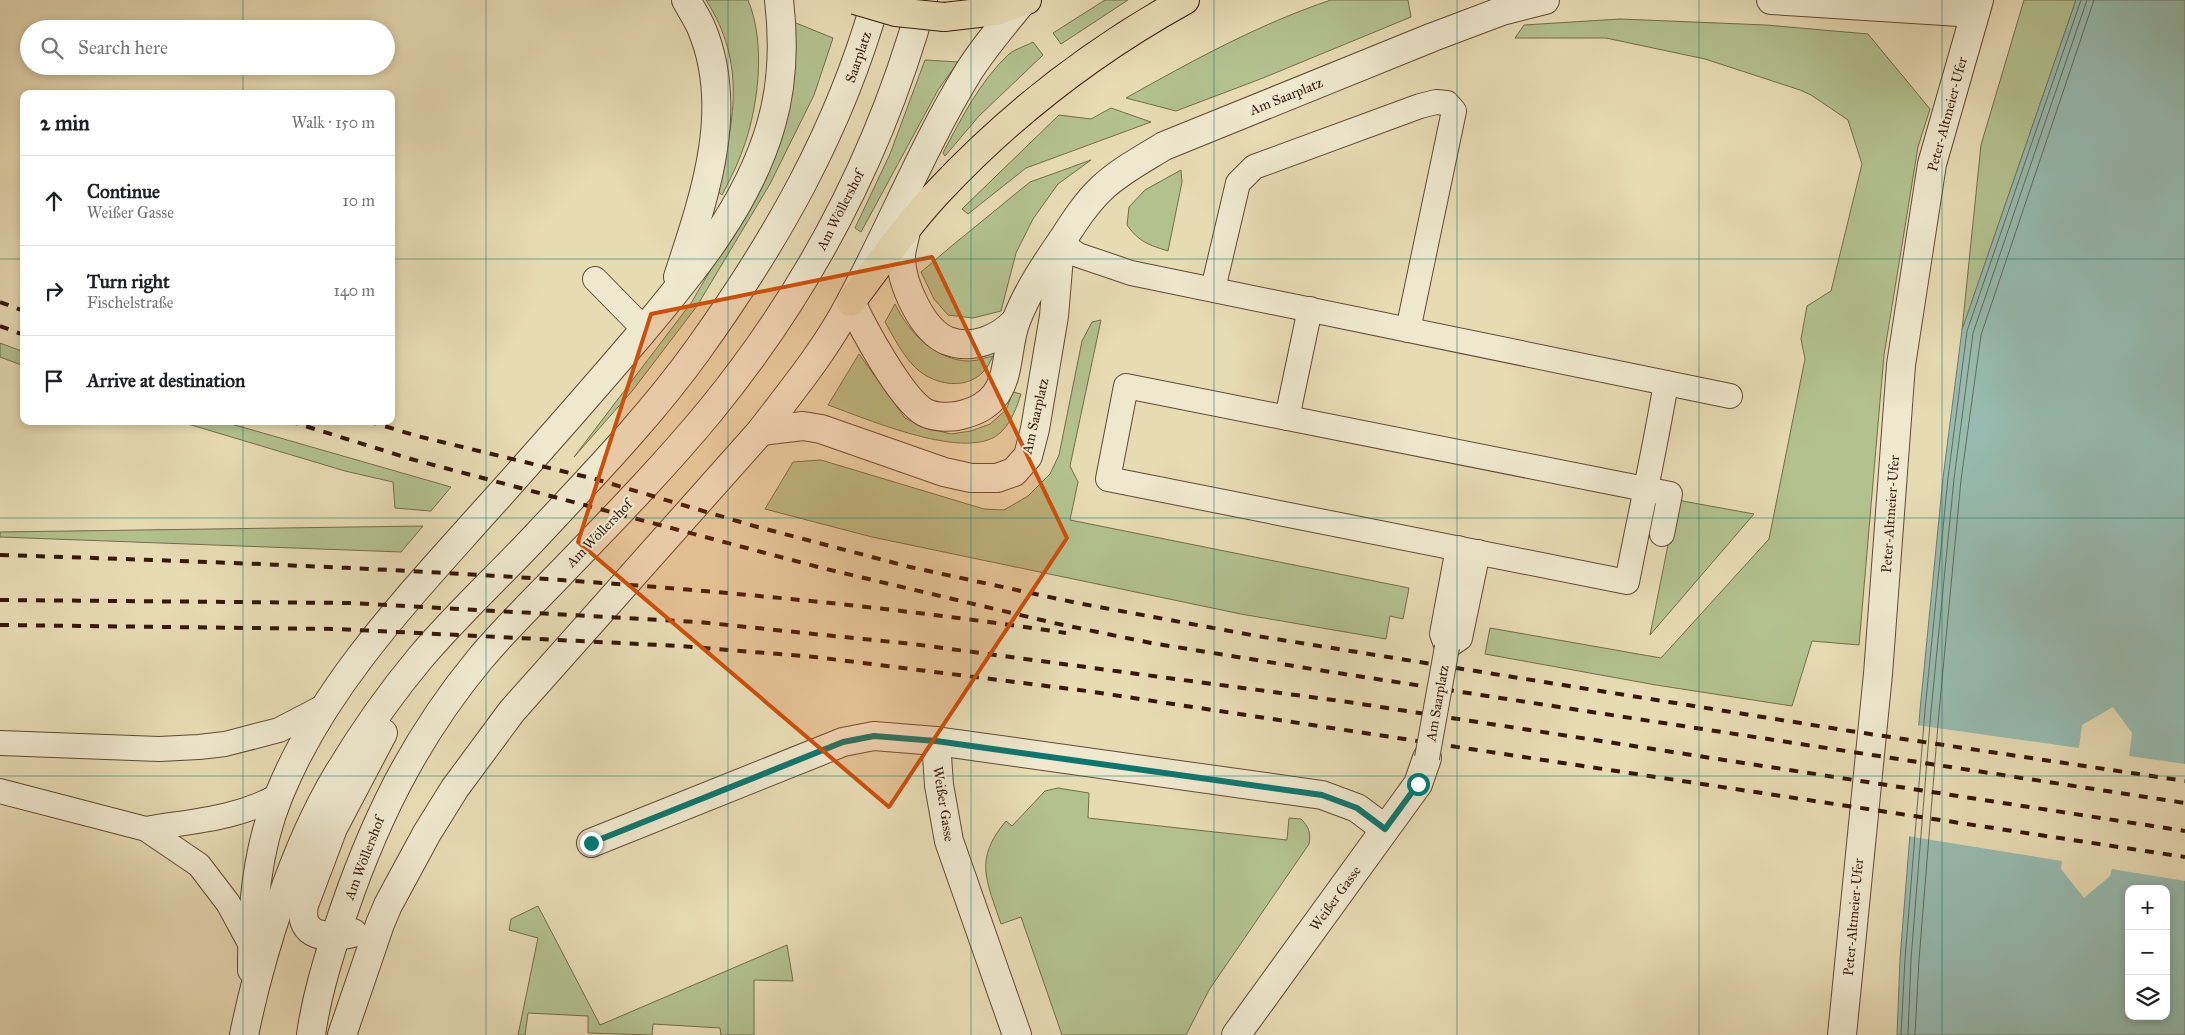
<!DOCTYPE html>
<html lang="en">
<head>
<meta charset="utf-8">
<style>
  body { margin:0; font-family:"IM FELL Great Primer",serif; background:#f6f6f6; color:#202124 }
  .controls { position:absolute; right:15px; bottom:15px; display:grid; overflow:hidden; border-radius:10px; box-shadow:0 2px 8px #0003 }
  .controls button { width:45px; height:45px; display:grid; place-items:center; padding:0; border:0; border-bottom:1px solid #e0e0e0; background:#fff; color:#202124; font:25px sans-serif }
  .stop { position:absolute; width:15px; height:15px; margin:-11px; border:4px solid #0f766e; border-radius:50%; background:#fff }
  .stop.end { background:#0f766e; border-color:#fff; box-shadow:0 1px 5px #0008 }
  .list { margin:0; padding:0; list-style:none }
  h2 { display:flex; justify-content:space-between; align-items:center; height:65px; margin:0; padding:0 20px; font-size:21px }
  h2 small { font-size:16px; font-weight:400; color:#757577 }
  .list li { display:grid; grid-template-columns:32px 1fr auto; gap:15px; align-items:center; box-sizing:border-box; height:90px; padding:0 20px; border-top:1px solid #e0e0e0 }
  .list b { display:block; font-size:19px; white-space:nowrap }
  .list p { margin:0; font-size:16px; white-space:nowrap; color:#757577 }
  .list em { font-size:16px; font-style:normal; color:#757577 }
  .icon { flex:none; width:28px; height:28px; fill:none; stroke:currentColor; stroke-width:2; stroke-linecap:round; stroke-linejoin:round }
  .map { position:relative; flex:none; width:2185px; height:1035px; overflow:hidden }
  .search { position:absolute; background:#fff; box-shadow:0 2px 8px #0003; left:20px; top:20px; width:375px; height:55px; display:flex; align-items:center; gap:12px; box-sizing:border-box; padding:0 18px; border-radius:28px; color:#757577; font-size:19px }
  .panel { position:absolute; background:#fff; box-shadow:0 2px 8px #0003; left:20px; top:90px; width:375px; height:335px; border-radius:10px }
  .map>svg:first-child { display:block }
  .green { fill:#b3c18f; stroke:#746c4c }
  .water { fill:#97bbb0; stroke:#707a6d; fill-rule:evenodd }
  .pier { fill:#e7dbb4 }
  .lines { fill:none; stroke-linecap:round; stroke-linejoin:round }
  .shore { stroke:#666a5c; stroke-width:1 }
  .service-casing { stroke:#624934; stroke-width:26 }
  .minor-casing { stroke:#624934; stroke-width:30 }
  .tertiary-casing { stroke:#624934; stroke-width:30 }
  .primary-casing { stroke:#361809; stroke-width:30 }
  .trunk-casing { stroke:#361809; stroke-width:30 }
  .service { stroke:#efe8ce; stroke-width:24 }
  .minor { stroke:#efe8ce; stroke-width:28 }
  .tertiary { stroke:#efe8ce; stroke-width:28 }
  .primary { stroke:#e7dbb4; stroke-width:28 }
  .trunk { stroke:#e7dbb4; stroke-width:28 }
  .rail { stroke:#361809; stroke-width:4; stroke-dasharray:9 9; stroke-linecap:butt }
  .service-bridge-casing { stroke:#624934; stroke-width:26; stroke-linecap:butt }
  .primary-bridge-casing { stroke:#361809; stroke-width:30; stroke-linecap:butt }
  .service-bridge { stroke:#efe8ce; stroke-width:24 }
  .primary-bridge { stroke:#e7dbb4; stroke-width:28 }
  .route { stroke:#0f766e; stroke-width:6 }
  .marked { fill:#cd4f0c; fill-opacity:0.2; stroke:#cd4f0c; stroke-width:4; stroke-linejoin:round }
  .grid { fill:none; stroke:#0f766e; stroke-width:1; stroke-opacity:0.55 }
  .labels { text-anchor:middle; stroke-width:4; stroke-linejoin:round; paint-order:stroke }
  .street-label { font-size:14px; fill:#361809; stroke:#efe8ce }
</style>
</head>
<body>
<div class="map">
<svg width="2185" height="1035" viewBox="0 0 2185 1035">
  <rect width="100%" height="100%" fill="#e7dbb4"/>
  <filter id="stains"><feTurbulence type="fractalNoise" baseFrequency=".004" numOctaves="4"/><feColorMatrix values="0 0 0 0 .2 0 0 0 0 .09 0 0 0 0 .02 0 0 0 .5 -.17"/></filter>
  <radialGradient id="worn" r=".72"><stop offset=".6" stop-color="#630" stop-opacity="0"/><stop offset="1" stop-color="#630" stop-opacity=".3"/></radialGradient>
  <g class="green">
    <path d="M706 0H748C767 45 758 113 740 157 735 170 728 183 722 195L717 191C734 122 747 64 706 0Z"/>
    <path d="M1105 0H1128L1061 44 1053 33Z"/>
    <path d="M1331 0H1408L1411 17 1263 78 1176 111 1126 98C1192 61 1259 24 1331 0Z"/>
    <path d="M2024 0H2076L1962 330 1981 145Z"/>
    <path d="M1620 19 1766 25 1868 34 1930 109 1918 147 1884 355 1859 645 1812 641 1792 706 1656 685 1485 654 1490 628 1661 658 1769 539 1805 359 1801 339 1807 306 1831 291 1862 164 1848 120 1811 95 1800 90 1705 59 1606 38H1515L1524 25Z"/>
    <path d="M791 21 833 38 814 95 770 184 697 306 633 390 574 457 691 303 749 205Z"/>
    <path d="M1033 42 1043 55 979 116 945 156 943 153C961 119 980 81 1009 54 1015 49 1026 46 1033 42Z"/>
    <path d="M925 60 958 62 938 90 861 232 855 228 890 154Z"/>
    <path d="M1111 108 1151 122 1026 168 968 214 962 209 1059 115 1091 119Z"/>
    <path d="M1091 160 1058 184 1033 219 1016 253 1001 311 973 318 948 315 934 299 921 272 954 244 1030 182Z"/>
    <path d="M1181 170 1182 182 1168 251C1149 245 1139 242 1127 225L1129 207 1145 190Z"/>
    <path d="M895 304C909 333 936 361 970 361 978 361 986 357 993 356 990 361 988 368 983 372 964 392 929 384 912 364 901 352 893 336 885 322Z"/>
    <path d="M1101 320 1070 466 1078 482 1070 520 1409 588 1403 619 1390 616 1386 639 1241 614 872 537 765 509 793 462 821 460 984 509 1004 510 1028 496 1050 474 1059 455 1082 341 1092 322Z"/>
    <path d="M0 343 24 352V366L0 357Z"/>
    <path d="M859 354 905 418 924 427 951 434 971 431 990 424 1006 410 1013 392 1021 394C1017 406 1012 421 1002 431 972 465 865 418 828 405Z"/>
    <path d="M178 421H221L451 487 431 511 395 508 393 482 345 471Z"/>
    <path d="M1677 500 1754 514 1650 635Z"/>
    <path d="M423 526 401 552 0 537V532Z"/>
    <path d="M1058 788 1089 793 1088 818 1287 840 1289 818 1301 819C1309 827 1311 833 1309 844L1209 990 1186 1035H1062L1021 917 1001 924C987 881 973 860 1006 821L1012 826 1045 791Z"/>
    <path d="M538 906 600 1025 787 945 793 981 754 980V1035H721L720 1028 653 1024 652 1035 588 1033V1016L528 1013 525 1035H518L538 938 509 930 511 919Z"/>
  </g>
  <path class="water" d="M2076 0H2185V1035H1897L1900 959 1920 710 1943 478 1962 330ZM2129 889H2166V1016H2129Z"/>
  <path class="pier" d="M2113 707 2132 733 2129 756 2185 764V881L2112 869 2110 876 2084 898 2061 869 2062 861 1907 836 1916 725 2079 748 2082 725Z"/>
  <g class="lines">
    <g class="shore">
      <path d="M1901 1035 1905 959 1925 710 1948 478 1967 331 2081 0"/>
      <path d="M1908 1035 1911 959 1931 711 1954 479 1973 333 2087 0"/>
      <path d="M1915 1035 1919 960 1939 712 1961 480 1981 335 2094 0"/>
    </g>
    <g class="service-casing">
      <g id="service">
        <path d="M1060 243 1078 255 1131 273 1730 396"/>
        <path d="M595 279 644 329"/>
        <path d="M1213 289 1238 183 1254 167 1420 106 1436 102 1447 103 1454 111 1408 330"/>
        <path d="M1287 418 1310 309"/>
        <path d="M1662 534 1670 494 1645 489 1126 386 1108 479 1627 582C1640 515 1655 449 1666 383"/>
        <path d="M1458 548 1442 634 1447 647 1460 638 1478 552"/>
        <path d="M0 743 159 749 199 747 225 744 279 730 327 705"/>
        <path d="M0 791 146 829 199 865 228 903 252 947"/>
        <path d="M146 829C192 821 236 819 278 796"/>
      </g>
    </g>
    <g class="minor-casing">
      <g id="minor">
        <path d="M1771 0 1975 13"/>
        <path d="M906 230C905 239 901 248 901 257 901 283 922 331 948 341 973 350 998 339 1015 322"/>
        <path d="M851 302C863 328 900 397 924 412 935 418 953 418 965 414 976 411 988 405 996 394 1010 374 1007 344 1016 321 1027 292 1045 265 1063 239 1074 222 1086 203 1102 188 1120 171 1143 159 1164 146L1433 37 1502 11 1545 0"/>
        <path d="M761 431 803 426 821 429 944 472 971 478H997L1014 472 1028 456 1035 429 1054 316 1060 245"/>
        <path d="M936 741 939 785 949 841 1017 1035"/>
        <path d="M591 843 843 742 874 736 936 741 1322 795 1357 808 1385 829"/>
        <path d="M1236 1035 1418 784 1427 758"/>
      </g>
    </g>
    <g class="tertiary-casing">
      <g id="tertiary">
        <path d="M678 277C704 198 736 109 701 27 697 18 691 9 686 0"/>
        <path d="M353 933C328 939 298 938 304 905L333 828 383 733"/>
        <path d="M252 970C252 910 256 851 279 795 322 689 404 602 479 518 533 458 586 398 638 337 691 274 748 206 771 125 783 84 784 42 779 0"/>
        <path d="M244 1035C261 952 294 847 338 774 362 734 390 694 420 658 457 614 500 575 539 533 594 474 651 415 697 351 776 241 839 131 876 0"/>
        <path d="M311 1035C316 998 327 963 338 928 371 827 412 741 480 659 505 629 533 602 560 574 611 521 663 468 710 411 810 289 881 152 923 0"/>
        <path d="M342 1035 380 924 388 905 427 833 455 788 512 711 761 431C793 389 827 348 851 301 892 225 924 144 969 71 984 47 1004 24 1022 2"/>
        <path d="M1842 1035 1878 674 1901 365 1932 164 1979 0"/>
      </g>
    </g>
    <g class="primary-casing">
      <path id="primary" d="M944 17 996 11 1027 0"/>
    </g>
    <g class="trunk-casing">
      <path id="trunk" d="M851 302C879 265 906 226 938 192 1011 114 1091 52 1185 0"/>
    </g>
    <use href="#service" class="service"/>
    <use href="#minor" class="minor"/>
    <use href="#tertiary" class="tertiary"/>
    <use href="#primary" class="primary"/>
    <use href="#trunk" class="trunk"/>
    <g class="rail">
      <path d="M0 302 24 311"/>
      <path d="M0 326 24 335"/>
      <path d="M289 421 411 459 822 568 1054 623 1151 643 1331 672 2185 803"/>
      <path d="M368 421 417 436 595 479 754 526 910 567 1077 603 1257 636 1850 731 2185 781"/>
      <path d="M0 555C356 566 713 580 1066 633"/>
      <path d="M0 600 349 603 699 622 814 634 913 644 1348 702 2185 831"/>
      <path d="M0 625 337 629 680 646 815 657 1087 691 2185 857"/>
    </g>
    <g class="service-bridge-casing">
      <path id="service-bridge" d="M1427 758 1447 647"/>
    </g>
    <g class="primary-bridge-casing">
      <path id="primary-bridge" d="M855 0 896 12 944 17"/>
    </g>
    <use href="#service-bridge" class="service-bridge"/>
    <use href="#primary-bridge" class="primary-bridge"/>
  </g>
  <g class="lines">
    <path class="route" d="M591 843 843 742 874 736 936 741 1322 795 1357 808 1385 829 1418 784"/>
  </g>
  <path class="marked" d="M932 257 1067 538 889 807 578 542 651 314Z"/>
  <path class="grid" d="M243 0V29M486 0V1035M728 0V1035M971 0V1035M1214 0V1035M1457 0V1035M1699 0V1035M1942 0V1035M243 66V94M0 259H24M391 259H2185M243 421V1035M0 518H2185M0 776H2185"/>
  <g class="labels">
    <g class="street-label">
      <text transform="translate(858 57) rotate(-71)" y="5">Saarplatz</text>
      <text transform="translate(1286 96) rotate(-22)" y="5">Am Saarplatz</text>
      <text transform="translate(1947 114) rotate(-75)" y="5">Peter-Altmeier-Ufer</text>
      <text transform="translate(840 210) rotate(-63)" y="5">Am Wöllershof</text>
      <text transform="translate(1035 416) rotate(-77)" y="5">Am Saarplatz</text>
      <text transform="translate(1890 514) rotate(-86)" y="5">Peter-Altmeier-Ufer</text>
      <text transform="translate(599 533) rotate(-46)" y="5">Am Wöllershof</text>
      <text transform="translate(1437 703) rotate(-80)" y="5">Am Saarplatz</text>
      <text transform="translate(944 804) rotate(81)" y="5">Weißer Gasse</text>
      <text transform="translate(364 858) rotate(-69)" y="5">Am Wöllershof</text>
      <text transform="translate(1335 898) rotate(-54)" y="5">Weißer Gasse</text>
      <text transform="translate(1853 917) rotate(-85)" y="5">Peter-Altmeier-Ufer</text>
    </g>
  </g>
  <rect width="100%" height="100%" filter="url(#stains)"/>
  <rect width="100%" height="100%" fill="url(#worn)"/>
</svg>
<div class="controls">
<button>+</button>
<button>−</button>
<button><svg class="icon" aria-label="layers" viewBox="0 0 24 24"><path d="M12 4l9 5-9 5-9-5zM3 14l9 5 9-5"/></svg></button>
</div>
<div class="stop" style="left:1418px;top:784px"></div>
<div class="stop end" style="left:591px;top:843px"></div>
<div class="search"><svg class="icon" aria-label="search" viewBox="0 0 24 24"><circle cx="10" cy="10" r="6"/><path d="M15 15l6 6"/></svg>Search here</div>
<section class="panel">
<h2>2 min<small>Walk · 150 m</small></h2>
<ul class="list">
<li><svg class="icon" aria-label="ahead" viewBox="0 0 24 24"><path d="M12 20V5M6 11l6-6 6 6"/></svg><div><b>Continue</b><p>Weißer Gasse</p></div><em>10 m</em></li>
<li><svg class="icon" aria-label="right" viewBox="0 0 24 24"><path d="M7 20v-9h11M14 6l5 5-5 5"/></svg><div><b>Turn right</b><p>Fischelstraße</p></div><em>140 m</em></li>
<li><svg class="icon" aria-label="arrive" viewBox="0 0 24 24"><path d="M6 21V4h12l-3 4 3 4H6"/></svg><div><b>Arrive at destination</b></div></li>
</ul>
</section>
</div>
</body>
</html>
